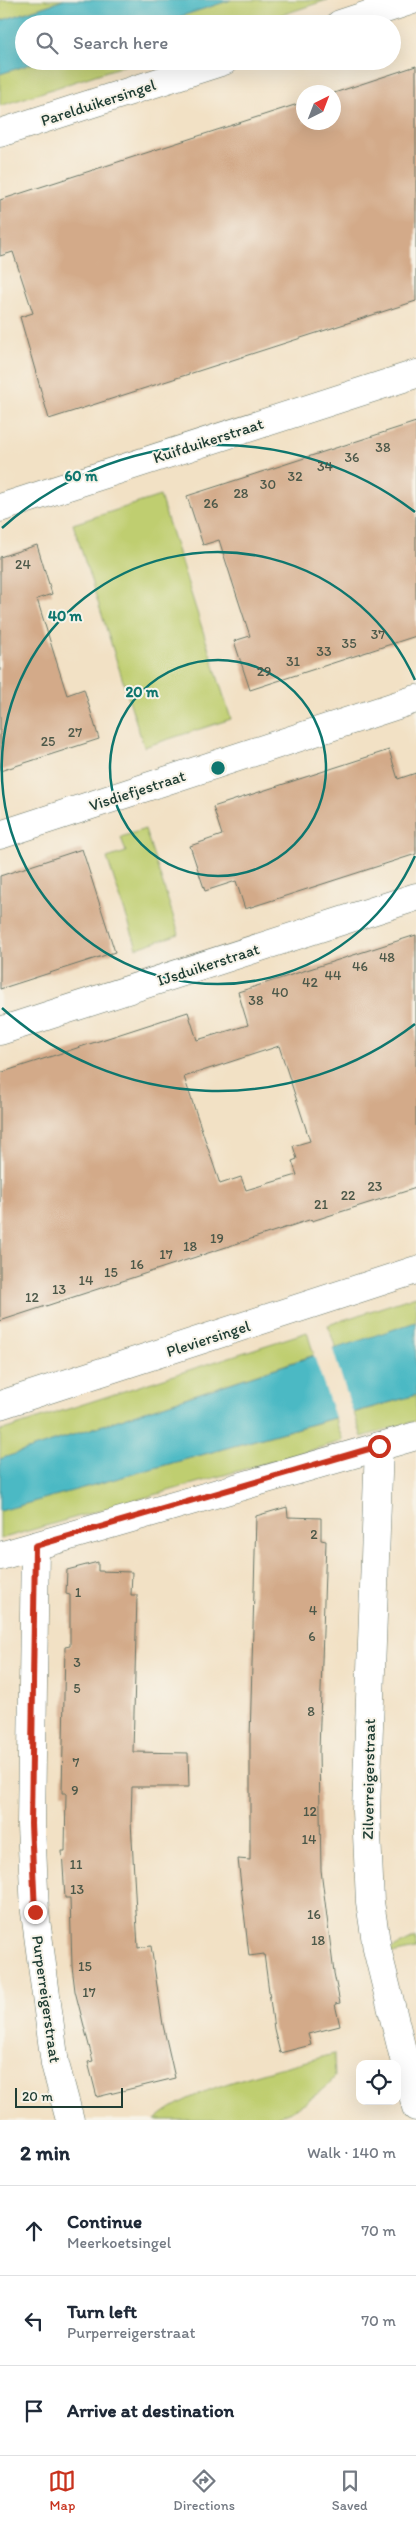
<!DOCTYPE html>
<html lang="en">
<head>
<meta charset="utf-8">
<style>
  body { margin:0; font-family:Itim,sans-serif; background:#f6f6f7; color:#1f2937 }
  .controls { position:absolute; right:15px; bottom:15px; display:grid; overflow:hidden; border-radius:10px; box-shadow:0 5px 20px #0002 }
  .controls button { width:45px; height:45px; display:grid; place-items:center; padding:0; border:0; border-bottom:1px solid #e0e1e3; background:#fff; color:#1f2937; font:25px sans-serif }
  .compass { position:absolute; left:296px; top:85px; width:45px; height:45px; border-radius:50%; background:#fff; box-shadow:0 5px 20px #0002; rotate:42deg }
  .scale { position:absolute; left:15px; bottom:12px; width:108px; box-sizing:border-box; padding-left:5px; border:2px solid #1f3d34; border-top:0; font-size:14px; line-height:18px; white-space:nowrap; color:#1f3d34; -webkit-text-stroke:4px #f7f3e8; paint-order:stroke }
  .stop { position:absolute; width:15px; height:15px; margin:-11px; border:4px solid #c8321e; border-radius:50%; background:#fff }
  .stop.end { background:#c8321e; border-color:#fff; box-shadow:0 1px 5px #0008 }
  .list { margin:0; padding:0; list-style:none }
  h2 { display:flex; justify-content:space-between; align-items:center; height:65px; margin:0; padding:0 20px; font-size:21px }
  h2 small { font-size:16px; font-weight:400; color:#747a83 }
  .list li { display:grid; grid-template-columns:32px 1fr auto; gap:15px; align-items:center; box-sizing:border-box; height:90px; padding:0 20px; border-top:1px solid #e0e1e3 }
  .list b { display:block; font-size:19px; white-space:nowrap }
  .list p { margin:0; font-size:16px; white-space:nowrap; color:#747a83 }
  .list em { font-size:16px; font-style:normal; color:#747a83 }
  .icon { flex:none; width:28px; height:28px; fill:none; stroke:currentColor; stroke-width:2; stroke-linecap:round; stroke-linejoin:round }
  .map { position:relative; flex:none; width:416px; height:2120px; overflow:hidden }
  .search { position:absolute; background:#fff; box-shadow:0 5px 20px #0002; left:15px; right:15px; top:15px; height:55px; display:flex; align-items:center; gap:12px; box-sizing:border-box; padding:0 18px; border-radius:28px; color:#747a83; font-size:19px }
  .sheet { height:335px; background:#fff }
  nav { display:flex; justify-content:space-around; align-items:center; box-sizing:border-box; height:70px; border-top:1px solid #e0e1e3; background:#fff; font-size:14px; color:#747a83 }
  nav a { display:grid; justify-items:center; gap:2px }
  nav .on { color:#c8321e }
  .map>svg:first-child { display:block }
  .green { fill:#bfce70; stroke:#6f8652 }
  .water { fill:#4bb9c4; stroke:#357b7c }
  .pier { fill:#f2e1c5 }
  .building { fill:#d3aa89; fill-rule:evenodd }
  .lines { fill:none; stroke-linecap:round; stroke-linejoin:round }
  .minor-casing { stroke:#697667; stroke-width:29 }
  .minor { stroke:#fff; stroke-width:28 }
  .route { stroke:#c8321e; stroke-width:6 }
  .ring { fill:none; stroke:#0f766e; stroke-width:2.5 }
  .labels { text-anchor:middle; stroke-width:4; stroke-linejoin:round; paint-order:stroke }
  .number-label { font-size:14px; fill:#4c5849 }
  .street-label { font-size:16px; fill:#1f3d34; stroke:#f7f3e8 }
  .centre { fill:#0f766e; stroke:#f7f3e8; stroke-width:2.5 }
  .ring-label { font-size:15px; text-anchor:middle; font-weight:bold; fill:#0f766e; stroke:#f7f3e8; stroke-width:4; stroke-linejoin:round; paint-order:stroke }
</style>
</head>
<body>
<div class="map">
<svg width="416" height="2120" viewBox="0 0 416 2120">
  <rect width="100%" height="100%" fill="#f7f3e8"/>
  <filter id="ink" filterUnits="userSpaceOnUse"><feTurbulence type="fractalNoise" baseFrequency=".02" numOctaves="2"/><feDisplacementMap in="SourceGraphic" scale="10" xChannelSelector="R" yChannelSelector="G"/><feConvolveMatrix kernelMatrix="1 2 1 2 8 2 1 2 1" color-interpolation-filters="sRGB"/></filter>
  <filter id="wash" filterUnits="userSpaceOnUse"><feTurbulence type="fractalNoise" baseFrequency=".0096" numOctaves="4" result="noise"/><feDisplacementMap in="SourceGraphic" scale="20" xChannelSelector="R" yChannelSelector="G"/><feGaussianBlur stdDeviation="1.12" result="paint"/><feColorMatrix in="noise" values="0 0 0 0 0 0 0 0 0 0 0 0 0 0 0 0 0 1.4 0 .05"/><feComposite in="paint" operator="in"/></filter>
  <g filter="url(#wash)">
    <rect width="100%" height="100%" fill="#f2e1c5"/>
    <g class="green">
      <path d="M0 0H64L0 21Z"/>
      <path d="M231 0H327L254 24H157Z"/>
      <path d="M40 61H138L0 106V74Z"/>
      <path d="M160 496 231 719 144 747 73 524Z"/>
      <path d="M145 829 179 934 137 948 107 858 126 852 121 837Z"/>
      <path d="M416 1296V1322L336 1349 328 1325Z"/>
      <path d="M307 1332 314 1355 0 1459V1431Z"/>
      <path d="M416 1395V1421L362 1437 354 1413Z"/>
      <path d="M335 1418 343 1441 0 1539V1511Z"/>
      <path d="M416 1937V1949L391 1954 389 1950Z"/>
      <path d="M334 2054 335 2077C321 2094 289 2115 268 2120H155C190 2087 286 2067 334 2054Z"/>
    </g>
    <g class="water">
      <path d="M64 0H231L157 24H24V61H40L0 74V21Z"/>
      <path d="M416 1322V1395L0 1511V1459Z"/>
    </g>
    <path class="pier" d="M332 1347 354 1416 336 1420 313 1353Z"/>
    <g id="blocks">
      <g class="building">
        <path d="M416 66V301L49 419 20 317 33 313 13 252 0 256V200L304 102V122H334V93Z"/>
        <path d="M416 422V636L250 690 234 641 250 636 234 587 219 540 203 545 187 496Z"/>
        <path d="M37 545 52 594 37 599 55 657 67 695 84 689 99 739 0 771V557Z"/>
        <path d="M389 750 398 779 416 773V854L245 909 236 881 205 891 190 846 222 835 213 807Z"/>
        <path d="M82 849 115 952 0 989V876Z"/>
        <path d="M416 935V1188L312 1221V1219L0 1321V1073L188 1012 197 1040 248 1025 238 992ZM279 1046 310 1141 293 1146 297 1159 292 1161 297 1175 246 1190 241 1177 220 1184 184 1077Z"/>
        <path d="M287 1507 288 1517 321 1518V1540L326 1541 319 1751 321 1870 334 1973 340 2003 335 2004 340 2026 308 2034 311 2045 280 2053 274 2029 264 1954 249 1956 238 1859 250 1860V1739L256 1516Z"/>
        <path d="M98 1562V1571L132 1572 131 1595H137L133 1752 188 1753 189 1787H132L131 1821 138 1948 151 1946 163 2025 175 2078 97 2097 88 2062 93 2061 75 1991 72 1966 70 1898H65L62 1851H65L66 1793H62L65 1647 70 1646V1595L66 1594 67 1570Z"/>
      </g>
    </g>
  </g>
  <g filter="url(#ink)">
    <use href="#blocks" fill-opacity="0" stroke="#697667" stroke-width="1"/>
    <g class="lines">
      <g class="minor-casing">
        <g id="minor">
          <path d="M340 24 413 0"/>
          <path d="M0 133 224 61"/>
          <path d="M0 508 416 374"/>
          <path d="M0 835 416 699"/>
          <path d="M0 1031 416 897"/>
          <path d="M0 1405 416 1270"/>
          <path d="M379 1446 366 1811 370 1902 377 1949 416 2107"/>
          <path d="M35 1546 31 1825 35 1912 55 2064 70 2120"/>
          <path d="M0 1556 416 1436"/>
        </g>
      </g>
      <use href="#minor" class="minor"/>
    </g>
  </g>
  <g class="lines" filter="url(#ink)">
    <path class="route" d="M35 1912 31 1824 35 1546 379 1446"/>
  </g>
  <g class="ring">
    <circle cx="218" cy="768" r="108"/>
    <path d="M415 856A216 216 0 1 1 415 680"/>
    <path d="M415 1024A323 323 0 0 1 2 1008M2 528A323 323 0 0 1 415 512"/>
  </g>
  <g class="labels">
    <g class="number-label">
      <text x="383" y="452">38</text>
      <text x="352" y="462">36</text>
      <text x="325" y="471">34</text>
      <text x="295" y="481">32</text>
      <text x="268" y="489">30</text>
      <text x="241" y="498">28</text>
      <text x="211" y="508">26</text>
      <text x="23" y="569">24</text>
      <text x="378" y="639">37</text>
      <text x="349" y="648">35</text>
      <text x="324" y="656">33</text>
      <text x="293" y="666">31</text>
      <text x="264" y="676">29</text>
      <text x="75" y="737">27</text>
      <text x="48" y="746">25</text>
      <text x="387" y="962">48</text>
      <text x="360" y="971">46</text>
      <text x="333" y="980">44</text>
      <text x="310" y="987">42</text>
      <text x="280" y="997">40</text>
      <text x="256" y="1005">38</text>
      <text x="375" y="1191">23</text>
      <text x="348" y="1200">22</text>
      <text x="321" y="1209">21</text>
      <text x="217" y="1243">19</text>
      <text x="190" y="1251">18</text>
      <text x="166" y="1259">17</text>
      <text x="137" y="1269">16</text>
      <text x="111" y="1277">15</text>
      <text x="86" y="1285">14</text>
      <text x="59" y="1294">13</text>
      <text x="32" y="1302">12</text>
      <text x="314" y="1539">2</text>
      <text x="78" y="1597">1</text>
      <text x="313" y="1615">4</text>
      <text x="312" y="1641">6</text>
      <text x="77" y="1667">3</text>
      <text x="77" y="1693">5</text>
      <text x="311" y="1716">8</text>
      <text x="76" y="1767">7</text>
      <text x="75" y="1795">9</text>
      <text x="310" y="1816">12</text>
      <text x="309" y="1844">14</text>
      <text x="76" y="1869">11</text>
      <text x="77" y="1894">13</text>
      <text x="314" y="1919">16</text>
      <text x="318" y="1945">18</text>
      <text x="85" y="1971">15</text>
      <text x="89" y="1997">17</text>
    </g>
    <g class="street-label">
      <text transform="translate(98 102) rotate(-18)" y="6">Parelduikersingel</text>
      <text transform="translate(208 440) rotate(-18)" y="6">Kuifduikerstraat</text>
      <text transform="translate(137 790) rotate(-18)" y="6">Visdiefjestraat</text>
      <text transform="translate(208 964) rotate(-18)" y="6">IJsduikerstraat</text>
      <text transform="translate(208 1338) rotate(-18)" y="6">Pleviersingel</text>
      <text transform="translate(368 1779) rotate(-89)" y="6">Zilverreigerstraat</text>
      <text transform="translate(47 1999) rotate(82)" y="6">Purperreigerstraat</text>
    </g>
  </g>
  <circle cx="218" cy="768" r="8" class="centre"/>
  <g class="ring-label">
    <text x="81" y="481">60 m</text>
    <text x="65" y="621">40 m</text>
    <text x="142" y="697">20 m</text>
  </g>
</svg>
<div class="controls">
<button><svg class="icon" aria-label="locate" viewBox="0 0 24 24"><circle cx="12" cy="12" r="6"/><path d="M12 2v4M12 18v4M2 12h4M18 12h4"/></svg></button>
</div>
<svg class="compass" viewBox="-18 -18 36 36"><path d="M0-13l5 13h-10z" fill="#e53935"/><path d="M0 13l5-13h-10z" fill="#747a83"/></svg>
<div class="scale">20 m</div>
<div class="stop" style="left:379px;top:1446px"></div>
<div class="stop end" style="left:35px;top:1912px"></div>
<div class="search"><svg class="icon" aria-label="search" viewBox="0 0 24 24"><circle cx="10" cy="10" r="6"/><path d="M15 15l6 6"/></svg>Search here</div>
</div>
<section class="sheet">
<h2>2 min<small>Walk · 140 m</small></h2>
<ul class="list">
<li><svg class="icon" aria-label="ahead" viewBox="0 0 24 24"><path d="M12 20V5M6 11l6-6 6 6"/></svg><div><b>Continue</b><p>Meerkoetsingel</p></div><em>70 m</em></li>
<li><svg class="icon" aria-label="left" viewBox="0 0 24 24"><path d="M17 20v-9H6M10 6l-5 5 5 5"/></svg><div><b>Turn left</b><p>Purperreigerstraat</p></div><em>70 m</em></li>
<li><svg class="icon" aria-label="arrive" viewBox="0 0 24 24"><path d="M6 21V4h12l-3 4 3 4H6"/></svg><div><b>Arrive at destination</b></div></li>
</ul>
</section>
<nav>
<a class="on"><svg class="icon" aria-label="map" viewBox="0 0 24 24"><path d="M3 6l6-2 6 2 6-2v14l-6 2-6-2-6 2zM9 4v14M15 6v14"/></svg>Map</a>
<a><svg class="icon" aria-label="directions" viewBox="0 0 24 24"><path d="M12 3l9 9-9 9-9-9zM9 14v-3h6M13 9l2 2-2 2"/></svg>Directions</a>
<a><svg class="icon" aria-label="saved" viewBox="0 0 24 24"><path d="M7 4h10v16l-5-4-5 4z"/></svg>Saved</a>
</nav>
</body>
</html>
